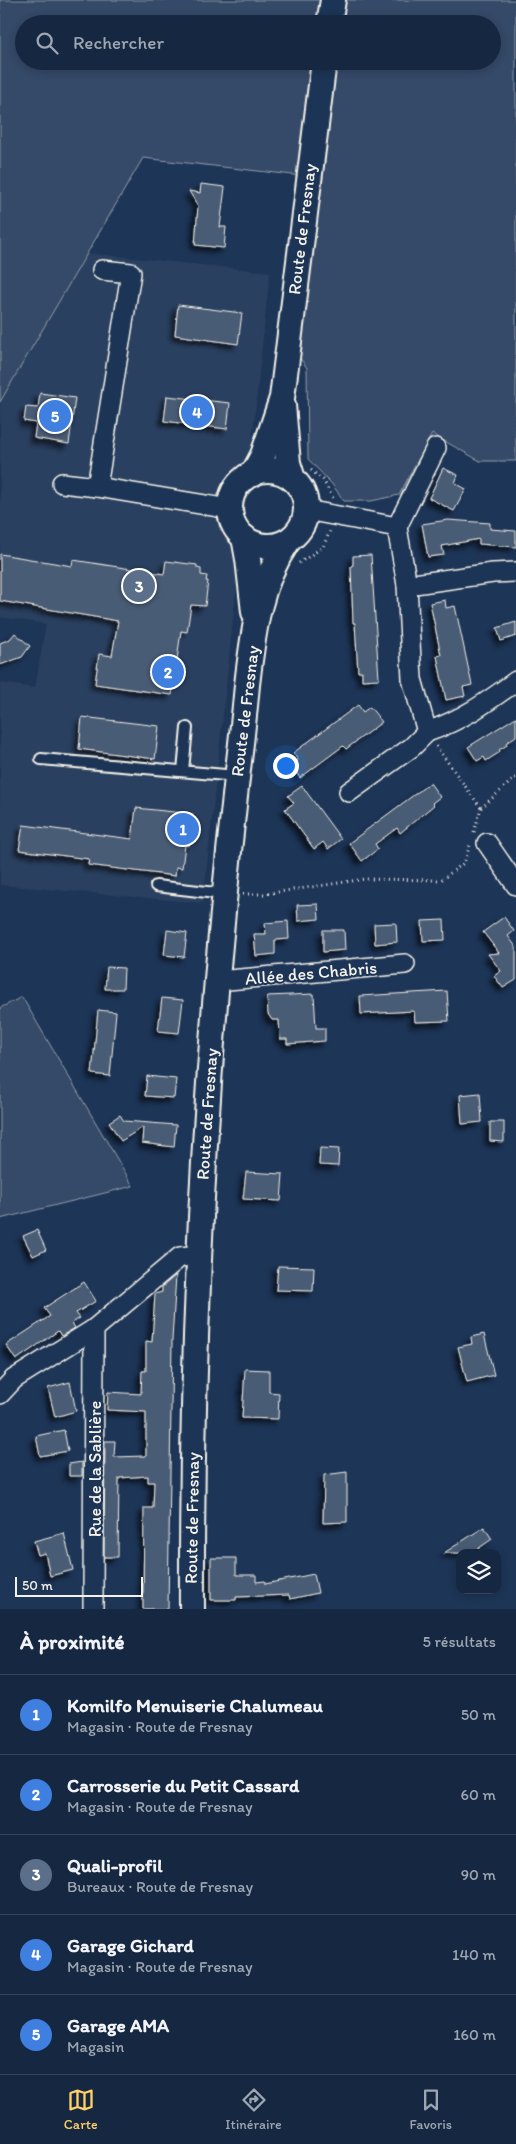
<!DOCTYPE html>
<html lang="fr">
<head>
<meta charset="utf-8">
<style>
  body { margin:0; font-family:Itim,sans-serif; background:#1f3048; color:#f1f3f6 }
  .controls { position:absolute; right:15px; bottom:15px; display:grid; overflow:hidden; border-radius:10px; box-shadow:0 2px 8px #0003 }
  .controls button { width:45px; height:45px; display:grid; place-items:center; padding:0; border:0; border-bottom:1px solid #35445a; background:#162841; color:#f1f3f6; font:25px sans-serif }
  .scale { position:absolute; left:15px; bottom:12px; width:128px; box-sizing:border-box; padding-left:5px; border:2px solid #f4f1e8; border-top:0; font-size:14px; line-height:18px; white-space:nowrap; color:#f4f1e8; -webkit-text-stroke:4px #1d3557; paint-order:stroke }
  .you { position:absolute; left:285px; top:765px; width:18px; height:18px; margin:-12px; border:4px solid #fff; border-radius:50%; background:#1a73e8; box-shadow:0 0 0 8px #1a73e833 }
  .badge { display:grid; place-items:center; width:32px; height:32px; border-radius:50%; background:#ffd166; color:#fff; font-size:16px; font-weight:700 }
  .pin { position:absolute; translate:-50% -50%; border:2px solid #fff; box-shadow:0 1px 5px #0006 }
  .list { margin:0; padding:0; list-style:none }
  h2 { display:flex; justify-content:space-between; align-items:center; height:65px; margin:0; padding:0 20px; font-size:21px }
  h2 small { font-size:16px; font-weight:400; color:#9ea6b1 }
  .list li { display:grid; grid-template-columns:32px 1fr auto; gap:15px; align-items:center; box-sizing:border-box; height:80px; padding:0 20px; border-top:1px solid #35445a }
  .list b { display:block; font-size:19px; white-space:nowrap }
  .list p { margin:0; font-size:16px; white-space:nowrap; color:#9ea6b1 }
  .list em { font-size:16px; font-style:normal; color:#9ea6b1 }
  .icon { flex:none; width:28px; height:28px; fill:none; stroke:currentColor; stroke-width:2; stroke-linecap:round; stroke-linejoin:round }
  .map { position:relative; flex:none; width:516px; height:1609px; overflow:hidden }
  .search { position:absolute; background:#162841; box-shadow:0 2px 8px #0003; left:15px; right:15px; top:15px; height:55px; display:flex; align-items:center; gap:12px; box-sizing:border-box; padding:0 18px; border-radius:28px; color:#9ea6b1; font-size:19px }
  .sheet { height:465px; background:#162841 }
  nav { display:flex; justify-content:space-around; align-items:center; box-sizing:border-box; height:70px; border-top:1px solid #35445a; background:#162841; font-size:14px; color:#9ea6b1 }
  nav a { display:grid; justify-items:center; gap:2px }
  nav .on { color:#ffd166 }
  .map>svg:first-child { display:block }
  .built { fill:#2a4060 }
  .green { fill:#354a67; stroke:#949ea8; fill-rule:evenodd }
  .building { fill:#485b74; stroke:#f4f1e8; filter:url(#shadow) }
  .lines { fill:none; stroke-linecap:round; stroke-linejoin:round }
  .service-casing { stroke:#f4f1e8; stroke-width:14 }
  .minor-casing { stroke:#f4f1e8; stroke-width:22 }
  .tertiary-casing { stroke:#f4f1e8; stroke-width:28 }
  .path { stroke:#f4f1e8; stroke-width:3; stroke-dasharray:1 4; stroke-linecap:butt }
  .service { stroke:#1d3557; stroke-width:10 }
  .minor { stroke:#1d3557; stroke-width:19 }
  .tertiary { stroke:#1d3557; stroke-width:24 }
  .labels { text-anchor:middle; stroke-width:4; stroke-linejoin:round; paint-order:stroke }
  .street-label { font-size:18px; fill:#f4f1e8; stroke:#1d3557 }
</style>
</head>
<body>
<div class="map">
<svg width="516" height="1609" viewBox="0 0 516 1609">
  <defs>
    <filter id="shadow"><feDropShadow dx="-4.5" dy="4.5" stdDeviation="2.5" flood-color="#0009"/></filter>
  </defs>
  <rect width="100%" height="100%" fill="#1d3557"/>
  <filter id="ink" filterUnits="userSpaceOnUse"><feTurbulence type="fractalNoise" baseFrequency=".02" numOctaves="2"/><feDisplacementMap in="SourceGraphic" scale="10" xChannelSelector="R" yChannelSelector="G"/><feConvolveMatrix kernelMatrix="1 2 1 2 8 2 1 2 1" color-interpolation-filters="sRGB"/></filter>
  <g filter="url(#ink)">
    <path class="built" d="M86 253 270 272 203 903 0 885V683L35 688 46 624 0 617V402Z"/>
    <g class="green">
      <path d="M0 0H516V461H480L432 434 399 495 371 501H344L331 483 308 459 307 368 300 358 320 178 143 158 0 402ZM24 24H492V61H24Z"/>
      <path d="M22 997 133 1186 0 1219V1008Z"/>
    </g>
    <g class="building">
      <path d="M201 184 225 187 220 227H226L224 248 195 245 198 206 189 191 200 193Z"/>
      <path d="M178 305 242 313 238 344 175 335Z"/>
      <path d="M40 393 75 398 69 444 34 438 36 423 24 421 26 407 38 408Z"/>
      <path d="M167 396 230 403 227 429 164 421Z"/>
      <path d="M443 468 458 475 455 483 466 489 454 511 429 498Z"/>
      <path d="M448 520 490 523V529L516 531V547L479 544V539L442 546 444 555 428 557 422 524Z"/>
      <path d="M0 554 72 566 73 560 164 574 166 561 197 565V568L201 569V575L207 576 206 581H208L205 606 191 605 187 632 181 631 172 695 95 684 99 654 112 656 118 621 0 601Z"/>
      <path d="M371 555 379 679 362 680V671L358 672 355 623H353L351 566 353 565V556Z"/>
      <path d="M445 600 446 608 455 606 472 685 463 687 465 696 446 700 437 656 441 655 430 603Z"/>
      <path d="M516 622V636L501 641 497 628Z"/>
      <path d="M15 633 30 646 22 657 0 665V643L10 639Z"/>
      <path d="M358 705 363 712 370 707 382 722 346 749 343 746 300 778 291 765 298 760 293 753Z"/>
      <path d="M82 717 159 726 155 759 79 749Z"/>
      <path d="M516 717V736L506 743 507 745 499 750 500 752 486 761 484 757 477 761 468 747Z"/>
      <path d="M430 783 440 797 432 803 434 805 400 833 397 828 375 844 378 849 362 861 349 843Z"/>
      <path d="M302 786 341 839 328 849 323 842 314 849 285 809 294 803 288 796Z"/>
      <path d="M136 808 193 814 189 846 185 845 182 868 176 867 175 876 88 865 89 859 19 850 23 825 132 839Z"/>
      <path d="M318 904 319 919 298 921 297 905Z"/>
      <path d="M504 917 514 931 508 936 516 947V980L503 988 494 976 501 971 488 954 499 953 483 932Z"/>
      <path d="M444 920 445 940 423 941 422 921Z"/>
      <path d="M288 921 289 939 275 940V954L256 956 254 934H266L265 923Z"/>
      <path d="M396 923 397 942 375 944 374 924Z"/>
      <path d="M167 930 187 933 184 957 164 955Z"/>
      <path d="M323 930H344L345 950 323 952Z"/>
      <path d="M107 967 124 968 123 989H105Z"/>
      <path d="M447 991 449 1021 415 1022 414 1011 361 1014 360 996Z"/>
      <path d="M314 994 316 1028H325V1041L287 1044V1039H280L279 1020H272L268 1014 267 996Z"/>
      <path d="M162 998 183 1000 179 1033 158 1031Z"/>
      <path d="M98 1010 116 1012 110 1076 92 1074Z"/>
      <path d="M147 1076 176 1079 174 1098 145 1096Z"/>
      <path d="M480 1093 482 1122 462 1124 460 1095Z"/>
      <path d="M120 1115 124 1121 176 1125 174 1147 142 1143 143 1127 121 1141 109 1122Z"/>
      <path d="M490 1122H504V1142L490 1141Z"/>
      <path d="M320 1148 339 1149 338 1166 319 1165Z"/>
      <path d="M246 1172 283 1174 281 1201 243 1199Z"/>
      <path d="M37 1230 46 1250 33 1256 23 1236Z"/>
      <path d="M278 1266 314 1267 313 1291 276 1290Z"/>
      <path d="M176 1275 172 1340 168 1609H143L144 1508H153L154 1482H148V1476L119 1478 118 1557H104L105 1441H115L114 1457 146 1456V1412L107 1410 108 1392 141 1394 142 1371H146V1341L152 1342 155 1294 162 1292V1287Z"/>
      <path d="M84 1282 96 1301 76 1313 80 1318 72 1323 75 1328 61 1336 58 1331 16 1360 6 1345 50 1316 44 1308Z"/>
      <path d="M484 1334 494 1375 467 1382 458 1347 472 1344 471 1337Z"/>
      <path d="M245 1369 269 1370V1392L279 1393 278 1419 242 1418Z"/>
      <path d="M70 1382 76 1411 55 1417 48 1388Z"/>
      <path d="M64 1430 68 1451 40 1456 36 1436Z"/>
      <path d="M82 1462V1476H69V1464Z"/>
      <path d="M347 1472V1522L323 1523 324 1475Z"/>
      <path d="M484 1527 492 1539 472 1553H444Z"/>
      <path d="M64 1533 73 1570 50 1576 45 1553 38 1555 34 1541Z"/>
      <path d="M211 1558H236V1575H256V1582L265 1581V1584L314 1574 318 1593 290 1599 289 1595 236 1597V1600H211Z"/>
    </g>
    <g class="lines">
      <g class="service-casing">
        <g id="service">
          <path d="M41 759 237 776"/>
          <path d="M183 771 187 728"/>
          <path d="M156 886 224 894"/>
        </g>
      </g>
      <g class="minor-casing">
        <g id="minor">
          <path d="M62 483 97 487 230 509"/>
          <path d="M97 487 131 273 102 270"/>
          <path d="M306 510 397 527 407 585 412 679 427 732C462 720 486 703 516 681"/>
          <path d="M397 527 436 448"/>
          <path d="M407 585 493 573 516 572"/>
          <path d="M349 792 412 747 427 732"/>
          <path d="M487 843 516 885"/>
          <path d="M217 981 405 964"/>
          <path d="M0 1394 14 1379 94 1329 180 1257 200 1255"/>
          <path d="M93 1609 94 1329"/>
        </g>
      </g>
      <g class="tertiary-casing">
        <g id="tertiary">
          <path d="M329 24 333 0"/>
          <path d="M283 405 288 463 293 479"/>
          <circle cx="268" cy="508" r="38"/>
          <path d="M253 474 263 455 282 398 324 61"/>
          <path d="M244 537 248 559 254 612"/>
          <path d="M192 1609C191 1335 205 1060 236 787 240 753 244 719 247 685 253 634 258 585 288 541"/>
        </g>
      </g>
      <g class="path">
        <path d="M311 470 323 480 333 498"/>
        <path d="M299 563 323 547 330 531"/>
        <path d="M436 746 481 808"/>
        <path d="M474 832 481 808 516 777"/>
        <path d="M243 894H265L365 879 441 880 464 863 470 845"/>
      </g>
      <use href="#service" class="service"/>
      <use href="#minor" class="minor"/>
      <use href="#tertiary" class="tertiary"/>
    </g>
  </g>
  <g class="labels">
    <g class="street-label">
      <text transform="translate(302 229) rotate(-83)" y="6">Route de Fresnay</text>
      <text transform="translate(245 711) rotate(-83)" y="6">Route de Fresnay</text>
      <text transform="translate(311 973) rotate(-5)" y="6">Allée des Chabris</text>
      <text transform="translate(207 1114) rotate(-86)" y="6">Route de Fresnay</text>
      <text transform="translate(95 1469) rotate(-90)" y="6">Rue de la Sablière</text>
      <text transform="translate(192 1518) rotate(-89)" y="6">Route de Fresnay</text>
    </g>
  </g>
</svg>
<div class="controls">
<button><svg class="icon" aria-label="layers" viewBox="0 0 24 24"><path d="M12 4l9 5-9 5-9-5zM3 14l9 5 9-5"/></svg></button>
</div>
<div class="scale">50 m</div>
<div class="you"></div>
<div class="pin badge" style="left:183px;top:829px;background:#3f7fe0">1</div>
<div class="pin badge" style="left:168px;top:672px;background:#3f7fe0">2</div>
<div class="pin badge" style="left:139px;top:586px;background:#5c6f8a">3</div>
<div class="pin badge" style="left:197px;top:412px;background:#3f7fe0">4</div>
<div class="pin badge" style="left:55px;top:416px;background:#3f7fe0">5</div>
<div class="search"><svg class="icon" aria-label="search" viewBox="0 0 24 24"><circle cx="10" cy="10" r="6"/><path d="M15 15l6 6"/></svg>Rechercher</div>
</div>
<section class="sheet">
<h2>À proximité<small>5 résultats</small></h2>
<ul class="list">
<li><span class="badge" style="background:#3f7fe0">1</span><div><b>Komilfo Menuiserie Chalumeau</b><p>Magasin · Route de Fresnay</p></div><em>50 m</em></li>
<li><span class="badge" style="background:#3f7fe0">2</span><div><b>Carrosserie du Petit Cassard</b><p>Magasin · Route de Fresnay</p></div><em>60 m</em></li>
<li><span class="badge" style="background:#5c6f8a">3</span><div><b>Quali-profil</b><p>Bureaux · Route de Fresnay</p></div><em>90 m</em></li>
<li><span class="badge" style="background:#3f7fe0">4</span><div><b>Garage Gichard</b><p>Magasin · Route de Fresnay</p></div><em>140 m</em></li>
<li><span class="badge" style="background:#3f7fe0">5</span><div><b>Garage AMA</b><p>Magasin</p></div><em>160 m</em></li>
</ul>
</section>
<nav>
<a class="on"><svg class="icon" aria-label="map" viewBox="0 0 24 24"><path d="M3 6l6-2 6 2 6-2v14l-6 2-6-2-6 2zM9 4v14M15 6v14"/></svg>Carte</a>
<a><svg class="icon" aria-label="directions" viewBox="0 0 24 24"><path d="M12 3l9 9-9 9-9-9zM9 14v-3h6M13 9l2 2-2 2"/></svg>Itinéraire</a>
<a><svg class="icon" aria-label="saved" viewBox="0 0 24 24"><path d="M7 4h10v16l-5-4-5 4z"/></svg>Favoris</a>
</nav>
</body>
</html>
